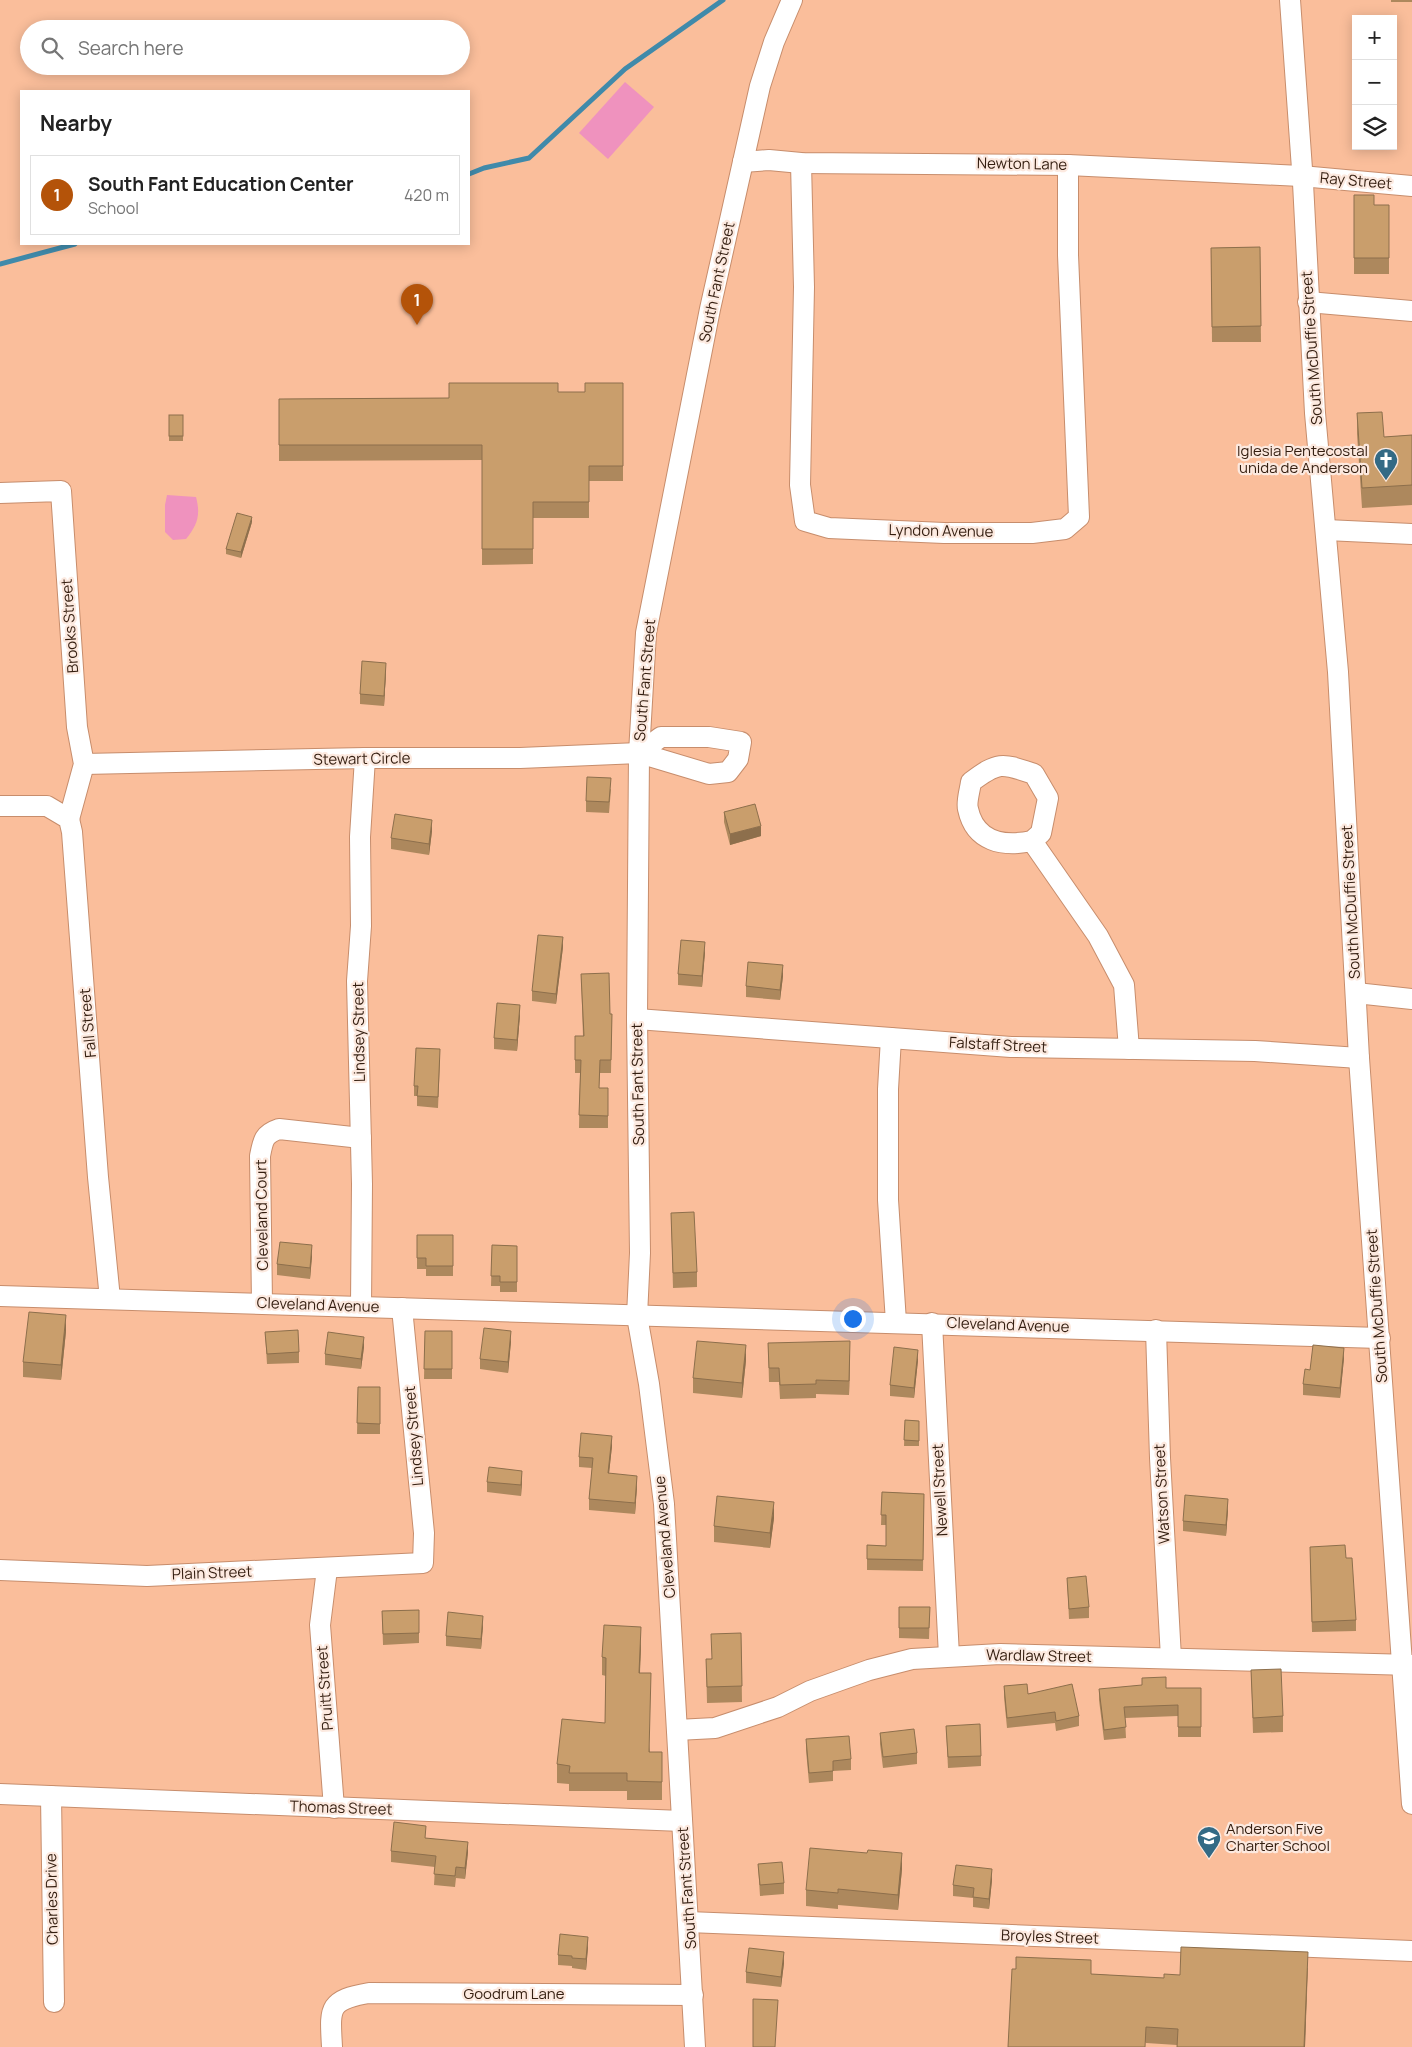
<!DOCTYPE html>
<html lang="en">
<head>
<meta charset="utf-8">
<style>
  body { margin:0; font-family:Manrope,sans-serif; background:#f2f2f2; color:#222 }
  .controls { position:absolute; right:15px; top:15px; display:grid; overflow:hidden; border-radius:0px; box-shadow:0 2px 12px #0003 }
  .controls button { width:45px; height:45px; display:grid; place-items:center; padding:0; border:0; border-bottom:1px solid #e0e0e0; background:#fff; color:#222; font:25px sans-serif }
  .you { position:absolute; left:852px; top:1318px; width:18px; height:18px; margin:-12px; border:4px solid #fff; border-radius:50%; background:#1a73e8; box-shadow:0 0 0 8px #1a73e833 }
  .badge { display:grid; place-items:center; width:32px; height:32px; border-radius:50%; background:#b45309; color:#fff; font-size:16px; font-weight:700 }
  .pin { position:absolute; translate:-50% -41px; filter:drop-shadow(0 1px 2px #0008) }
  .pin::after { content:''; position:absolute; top:26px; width:18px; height:15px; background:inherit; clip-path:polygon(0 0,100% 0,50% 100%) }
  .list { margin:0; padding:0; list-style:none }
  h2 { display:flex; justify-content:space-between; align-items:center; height:65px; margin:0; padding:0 20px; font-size:21px }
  h2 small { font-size:16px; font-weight:400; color:#767676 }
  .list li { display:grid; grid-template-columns:32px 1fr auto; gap:15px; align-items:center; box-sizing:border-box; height:80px; margin:0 10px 10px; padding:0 10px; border:1px solid #e0e0e0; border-radius:0px }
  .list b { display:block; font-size:19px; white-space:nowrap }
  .list p { margin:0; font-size:16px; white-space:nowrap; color:#767676 }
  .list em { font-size:16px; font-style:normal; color:#767676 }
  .icon { flex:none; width:28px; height:28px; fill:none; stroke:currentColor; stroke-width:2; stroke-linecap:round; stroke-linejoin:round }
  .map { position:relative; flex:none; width:1412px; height:2047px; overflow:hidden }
  .search { position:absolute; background:#fff; box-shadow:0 2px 12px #0003; left:20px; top:20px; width:450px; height:55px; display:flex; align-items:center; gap:12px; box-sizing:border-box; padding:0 18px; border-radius:28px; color:#767676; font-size:19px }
  .panel { position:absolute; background:#fff; box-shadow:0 2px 12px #0003; left:20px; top:90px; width:450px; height:155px; border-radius:0px }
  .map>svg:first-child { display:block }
  .green { fill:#ef92be }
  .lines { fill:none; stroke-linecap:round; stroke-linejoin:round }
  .stream { stroke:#408aaa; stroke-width:5 }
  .minor-casing { stroke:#c78d6c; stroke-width:22 }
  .minor { stroke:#fff; stroke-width:20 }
  .wall { fill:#ad885d }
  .shaded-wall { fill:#8d6f4c }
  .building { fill:#c99e6c; stroke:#8d6f4c }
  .labels { text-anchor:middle; stroke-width:4.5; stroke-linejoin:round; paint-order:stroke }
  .street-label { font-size:15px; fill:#341e10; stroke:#fce9df }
  .poi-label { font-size:15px; fill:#341e10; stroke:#fce9df; text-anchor:end }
</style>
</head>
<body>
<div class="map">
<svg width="1412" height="2047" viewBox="0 0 1412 2047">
  <rect width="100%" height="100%" fill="#fabe9b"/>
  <g class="green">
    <path d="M625 82 654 107 608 159 579 133Z"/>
    <path d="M167 495 196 497C201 516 197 525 186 539L173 540 165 532V505Z"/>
  </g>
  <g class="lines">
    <g class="stream">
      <path d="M469 174 484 168 529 158 625 69 723 0"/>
      <path d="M0 264 75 244"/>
    </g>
    <g class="minor-casing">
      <g id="minor">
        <path d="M1290 0 1303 183 1315 413 1338 672 1359 1058 1412 1804"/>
        <path d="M743 162 769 160 801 163 1068 165 1301 176 1412 186"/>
        <path d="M801 163 804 287 800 485 805 521 829 528 944 533H1032L1065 529 1079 517 1068 255V165"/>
        <path d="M1308 302 1412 311"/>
        <path d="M0 493 61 491 77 727 84 764 69 819"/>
        <path d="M1326 530 1412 534"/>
        <path d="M84 764 365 758H520L639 753 709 774 728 772 738 759 741 742 709 737H661L639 753"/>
        <path d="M0 806H47L69 819 72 832 98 1177 110 1299"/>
        <path d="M1032 841 1041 833 1048 798 1034 774C1002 763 999 761 971 782 970 790 966 802 968 809 975 842 1003 847 1032 841L1098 936 1124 985 1129 1049"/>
        <path d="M1356 993 1412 999"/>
        <path d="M637 1019 1011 1047 1255 1051 1359 1058"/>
        <path d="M891 1038 888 1089V1200L896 1322"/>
        <path d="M0 1296 1380 1338"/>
        <path d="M262 1303 260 1156C263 1140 264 1134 279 1129L361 1138"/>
        <path d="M361 1306 362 1184 357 981 361 926 360 837 365 758"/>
        <path d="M932 1323 949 1656"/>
        <path d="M1156 1330 1160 1458 1171 1658"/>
        <path d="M327 1569 320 1625 334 1808"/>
        <path d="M0 1570 147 1576 423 1563 424 1533 402 1308"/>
        <path d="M677 1730 715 1728 778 1707 810 1691 869 1670 912 1659 1000 1654 1412 1665"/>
        <path d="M0 1794 682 1821"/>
        <path d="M51 1796 54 2002"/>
        <path d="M688 1922 1412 1951"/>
        <path d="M332 2047C330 2009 327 2000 369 1993L693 1995"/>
        <path d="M695 2047 664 1504 649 1384 637 1316 640 1253 637 1019 639 753 646 633 710 309 760 86 774 42 792 0"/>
      </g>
    </g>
    <use href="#minor" class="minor"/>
  </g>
  <g class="wall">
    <rect x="1391" y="0" width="21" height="2"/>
    <path d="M1354 195 1374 205H1389V274H1354Z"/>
    <path d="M1260 247 1261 342H1212L1211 248Z"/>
    <path d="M623 383V481H589V518H533V564L482 565V460L279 461V399L449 398 558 392H585Z"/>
    <path d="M1357 413 1384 437 1412 435V505L1362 508 1357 434Z"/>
    <rect x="169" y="415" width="14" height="26"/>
    <path d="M252 522 241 558 226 554V549Z"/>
    <path d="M386 673 384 706 360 704V694Z"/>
    <path d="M611 789 609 813 586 812V801Z"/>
    <path d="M724 812 761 836 730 845 724 822Z"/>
    <path d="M432 831 429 855 391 849V838Z"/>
    <path d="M563 947 556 1004 532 1001V991Z"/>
    <path d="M705 952 702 987 678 985V974Z"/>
    <path d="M581 974 610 1014H612L611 1073H600L599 1088H608V1128H579L580 1073H575V1036H583Z"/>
    <path d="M783 976 780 1000 746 997V986Z"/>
    <path d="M520 1015 517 1051 494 1049V1038Z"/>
    <path d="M440 1060 438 1108 417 1106V1096H414V1086Z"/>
    <path d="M671 1213 697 1272V1287L673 1288Z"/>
    <path d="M417 1235H453V1276H426V1269H417Z"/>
    <path d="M492 1245 517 1246V1292H500V1286H491Z"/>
    <path d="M312 1256 310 1279 277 1275V1264Z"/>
    <path d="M66 1331 61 1380 23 1377V1362Z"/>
    <path d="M425 1331H452V1379H424Z"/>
    <path d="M265 1332 299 1352V1363L267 1364Z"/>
    <path d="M511 1341 508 1373 480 1369V1359Z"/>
    <path d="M768 1343 850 1355 849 1395 816 1394V1398L780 1399 779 1382H769Z"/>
    <path d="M364 1347 361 1369 325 1365V1354Z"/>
    <path d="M1344 1358 1340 1398 1303 1395V1384L1310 1370Z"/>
    <path d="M746 1360 742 1398 693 1393V1378Z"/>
    <path d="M918 1360 914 1398 890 1396V1385Z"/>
    <path d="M358 1387H380V1434H357Z"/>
    <path d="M905 1420 919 1421V1446H904Z"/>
    <path d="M612 1446 609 1473 637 1486 635 1514 589 1510V1499L592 1468 579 1467V1457Z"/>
    <path d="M522 1481 521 1496 487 1492V1482Z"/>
    <path d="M882 1492 924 1494 923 1571 867 1570V1545L886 1546V1525H881Z"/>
    <path d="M1228 1510 1226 1536 1183 1531V1521Z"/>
    <path d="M774 1518 770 1548 714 1542V1526Z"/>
    <path d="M1310 1558 1356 1620V1631L1312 1632Z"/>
    <path d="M1067 1578 1089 1607V1618L1069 1619Z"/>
    <path d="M899 1607H930L929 1639 899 1638Z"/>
    <path d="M419 1610V1643L383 1645 382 1611Z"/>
    <path d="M483 1626 481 1649 446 1646V1636Z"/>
    <path d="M741 1633 742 1702 707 1703 706 1659H711Z"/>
    <path d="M641 1645 640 1673 650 1752H662V1800H627V1791H569V1784L557 1783V1764L605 1723 606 1676 602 1675V1657Z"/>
    <path d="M1251 1670 1283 1716V1732L1253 1733Z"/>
    <path d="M1004 1686 1028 1694 1079 1716V1726L1056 1731 1055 1723 1007 1728 1004 1697Z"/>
    <path d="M1166 1688H1201V1737H1178V1716L1125 1718 1126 1738 1104 1740 1099 1700V1689Z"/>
    <path d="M946 1726 981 1756V1766L948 1768Z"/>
    <path d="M880 1733 917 1753V1764L883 1768 880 1744Z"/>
    <path d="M806 1739 851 1759V1770L833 1771V1781L809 1783 806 1750Z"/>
    <path d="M426 1838 468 1852 465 1879 456 1878 455 1887 434 1885 435 1867 391 1862V1851Z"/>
    <path d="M867 1853 902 1869 898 1910 838 1905V1909L806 1906V1890Z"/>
    <path d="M758 1864 784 1883V1894L760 1896Z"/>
    <path d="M992 1880 989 1909 973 1907V1898L953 1896V1885Z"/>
    <path d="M588 1947 586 1970 572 1968V1966L558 1965V1955Z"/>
    <path d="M784 1963 781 1987 746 1983V1972Z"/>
    <path d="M1308 1968 1305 2047H1177V2045L1146 2043 1091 1974 1164 1978 1180 1975Z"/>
  </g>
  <g class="shaded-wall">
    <path d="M252 517V522L241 558V552Z"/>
    <path d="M386 663V673L384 706V696Z"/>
    <path d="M432 820V831L429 855V844Z"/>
    <path d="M761 826V836L730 845V834Z"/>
    <path d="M563 937V947L556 1004V994Z"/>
    <path d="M705 942V952L702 987V976Z"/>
    <path d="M783 965V976L780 1000V990Z"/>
    <path d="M520 1005V1015L517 1051V1040Z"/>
    <path d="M312 1245V1256L310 1279V1268Z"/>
    <path d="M66 1315V1331L61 1380V1365Z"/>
    <path d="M511 1331V1341L508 1373V1362Z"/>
    <path d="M364 1337V1347L361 1369V1359Z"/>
    <path d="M850 1341V1355L849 1395V1381Z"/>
    <path d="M746 1345V1360L742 1398V1383Z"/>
    <path d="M1344 1348V1358L1340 1398V1388Z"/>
    <path d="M918 1350V1360L914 1398V1388Z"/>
    <path d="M612 1436V1446L608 1483V1473Z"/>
    <path d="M522 1471V1481L521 1496V1485Z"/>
    <path d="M637 1476V1486L635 1514V1503Z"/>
    <path d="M1228 1499V1510L1226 1536V1525Z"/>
    <path d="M774 1502V1518L770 1548V1533Z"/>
    <path d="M483 1616V1626L481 1649V1639Z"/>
    <path d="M641 1627V1645L639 1691V1673Z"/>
    <path d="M468 1842V1852L465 1879V1868Z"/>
    <path d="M902 1853V1869L898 1910V1895Z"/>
    <path d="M992 1869V1880L989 1909V1899Z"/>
    <path d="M588 1937V1947L586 1970V1959Z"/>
    <path d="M784 1952V1963L781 1987V1977Z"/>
    <path d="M1308 1952 1305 2047H1304Z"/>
  </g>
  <g class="building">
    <path d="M1354 195H1374V205H1389V258H1354Z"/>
    <path d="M1260 247 1261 326 1212 327 1211 248Z"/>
    <path d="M449 383H558V392H585V383H623V466H589V502H533V549H482V445H279V399L449 398Z"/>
    <path d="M1382 412 1384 437 1412 435V485L1362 488 1357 413Z"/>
    <rect x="169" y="415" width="14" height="21"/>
    <path d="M237 513 252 517 241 552 226 549Z"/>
    <path d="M362 661 386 663 384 696 360 694Z"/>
    <path d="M587 777 611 778 609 802 586 801Z"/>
    <path d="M755 804 761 826 730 834 724 812Z"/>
    <path d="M395 814 432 820 429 844 391 838Z"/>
    <path d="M538 935 563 937 556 994 532 991Z"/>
    <path d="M681 940 705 942 702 976 678 974Z"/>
    <path d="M748 962 783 965 780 990 746 986Z"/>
    <path d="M609 973 610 1014H612L611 1060H600L599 1088H608V1116L579 1115 581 1060H575V1036H584L581 974Z"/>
    <path d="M497 1003 520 1005 517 1040 494 1038Z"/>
    <path d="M416 1048 440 1049 438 1097 417 1096 418 1086H414Z"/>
    <path d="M694 1212 697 1272 673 1273 671 1213Z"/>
    <path d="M417 1235H453V1266H426V1258H417Z"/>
    <path d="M280 1242 312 1245 310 1268 277 1264Z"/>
    <path d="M492 1245 517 1246V1282H500V1276H491Z"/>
    <path d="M29 1312 66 1315 61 1365 23 1362Z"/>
    <path d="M484 1328 511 1331 508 1362 480 1359Z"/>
    <path d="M298 1330 299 1352 267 1354 265 1332Z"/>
    <path d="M425 1331H452V1369H424Z"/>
    <path d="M328 1332 364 1337 361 1359 325 1354Z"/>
    <path d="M697 1341 746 1345 742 1383 693 1378Z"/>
    <path d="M850 1341 849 1381 816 1380V1384L780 1385 779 1368H769L768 1343Z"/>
    <path d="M1313 1345 1344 1348 1340 1388 1303 1384 1305 1369 1310 1370Z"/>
    <path d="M894 1347 918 1350 914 1388 890 1385Z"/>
    <path d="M358 1387H380V1424L357 1423Z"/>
    <path d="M905 1420 919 1421V1441L904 1440Z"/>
    <path d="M581 1433 612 1436 608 1473 637 1476 635 1503 589 1499 593 1458 579 1457Z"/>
    <path d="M489 1467 522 1471 521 1485 487 1482Z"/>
    <path d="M882 1492 924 1494 923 1560 867 1559V1545L886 1546V1515H881Z"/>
    <path d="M1185 1495 1228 1499 1226 1525 1183 1521Z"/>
    <path d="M717 1496 774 1502 770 1533 714 1526Z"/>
    <path d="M1345 1545 1346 1558H1352L1356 1620 1312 1622 1310 1547Z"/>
    <path d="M1086 1576 1089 1607 1069 1609 1067 1578Z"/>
    <path d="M899 1607H930L929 1628H899Z"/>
    <path d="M419 1610V1633L383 1634 382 1611Z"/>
    <path d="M448 1612 483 1616 481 1639 446 1636Z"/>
    <path d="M604 1625 641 1627 639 1673H651L649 1752H662V1782L627 1781V1773H569L570 1766 557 1764 562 1719 605 1723 606 1658 602 1657Z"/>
    <path d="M741 1633 742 1686 707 1687 706 1659H712L711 1634Z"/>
    <path d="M1281 1669 1283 1716 1253 1718 1251 1670Z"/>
    <path d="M1166 1677V1688H1201V1727H1178V1705L1124 1707 1126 1727 1104 1730 1099 1689 1142 1685V1678Z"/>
    <path d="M1027 1684 1028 1694 1072 1684 1079 1716 1056 1721 1055 1712 1007 1718 1004 1686Z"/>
    <path d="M980 1724 981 1756 948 1757 946 1726Z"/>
    <path d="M914 1729 917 1753 883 1757 880 1733Z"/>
    <path d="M849 1736 851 1759 833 1761V1771L809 1773 806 1739Z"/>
    <path d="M394 1822 426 1826 425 1838 468 1842 465 1868 456 1867 455 1876 434 1874 436 1856 391 1851Z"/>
    <path d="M810 1848 867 1853 868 1850 902 1853 898 1895 838 1889V1893L806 1890Z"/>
    <path d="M782 1862 784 1883 760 1885 758 1864Z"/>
    <path d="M956 1865 992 1869 989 1899 973 1897 974 1888 953 1885Z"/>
    <path d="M560 1934 588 1937 586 1959 572 1958V1956L558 1955Z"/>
    <path d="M1181 1947 1308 1952 1304 2047H1177L1178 2029 1146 2027 1145 2047H1008L1012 1969H1016V1957L1091 1960V1974L1164 1978V1974L1180 1975Z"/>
    <path d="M749 1948 784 1952 781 1977 746 1972Z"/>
    <path d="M753 1999 778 2000 775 2047H753Z"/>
  </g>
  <defs>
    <g id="church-pin" transform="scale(1.25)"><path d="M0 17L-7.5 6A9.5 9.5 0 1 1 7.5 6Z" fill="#336a85" stroke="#fce9df"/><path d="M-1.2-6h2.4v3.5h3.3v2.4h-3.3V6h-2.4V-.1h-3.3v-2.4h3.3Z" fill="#fff"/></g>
    <g id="school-pin" transform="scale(1.25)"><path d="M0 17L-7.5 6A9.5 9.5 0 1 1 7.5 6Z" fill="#336a85" stroke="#fce9df"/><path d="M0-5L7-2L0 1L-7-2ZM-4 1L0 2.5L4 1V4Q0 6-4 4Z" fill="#fff"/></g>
  </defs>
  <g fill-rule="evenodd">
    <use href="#church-pin" x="1386" y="460"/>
    <use href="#school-pin" x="1209" y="1838"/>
  </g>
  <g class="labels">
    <g class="street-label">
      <text transform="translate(1022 164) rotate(1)" y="5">Newton Lane</text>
      <text transform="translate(1356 181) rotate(5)" y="5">Ray Street</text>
      <text transform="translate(717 282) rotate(-78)" y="5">South Fant Street</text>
      <text transform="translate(1312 348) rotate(-94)" y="5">South McDuffie Street</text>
      <text transform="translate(941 531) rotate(1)" y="5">Lyndon Avenue</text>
      <text transform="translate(70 626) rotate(-94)" y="5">Brooks Street</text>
      <text transform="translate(645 680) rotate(-85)" y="5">South Fant Street</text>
      <text transform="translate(362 759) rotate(-1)" y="5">Stewart Circle</text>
      <text transform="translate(1351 902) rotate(-93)" y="5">South McDuffie Street</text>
      <text transform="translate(88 1023) rotate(-95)" y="5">Fall Street</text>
      <text transform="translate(359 1032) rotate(-91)" y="5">Lindsey Street</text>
      <text transform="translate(998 1045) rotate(3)" y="5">Falstaff Street</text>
      <text transform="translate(638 1084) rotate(-91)" y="5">South Fant Street</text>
      <text transform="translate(262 1215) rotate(-91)" y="5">Cleveland Court</text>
      <text transform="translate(318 1305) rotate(2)" y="5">Cleveland Avenue</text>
      <text transform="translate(1377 1306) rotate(-94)" y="5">South McDuffie Street</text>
      <text transform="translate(1008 1325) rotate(2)" y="5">Cleveland Avenue</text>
      <text transform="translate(414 1436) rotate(-95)" y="5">Lindsey Street</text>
      <text transform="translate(940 1490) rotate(-93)" y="5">Newell Street</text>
      <text transform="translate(1162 1494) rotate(-93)" y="5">Watson Street</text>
      <text transform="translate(665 1537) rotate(-95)" y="5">Cleveland Avenue</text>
      <text transform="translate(212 1573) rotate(-2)" y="5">Plain Street</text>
      <text transform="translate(1039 1656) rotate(1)" y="5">Wardlaw Street</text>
      <text transform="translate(325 1688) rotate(-94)" y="5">Pruitt Street</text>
      <text transform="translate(341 1808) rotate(2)" y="5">Thomas Street</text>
      <text transform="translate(687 1888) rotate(-94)" y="5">South Fant Street</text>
      <text transform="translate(52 1899) rotate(-91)" y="5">Charles Drive</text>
      <text transform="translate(1050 1937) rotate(2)" y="5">Broyles Street</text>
      <text x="514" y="1999">Goodrum Lane</text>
    </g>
    <g class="poi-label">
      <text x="1368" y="456">Iglesia Pentecostal<tspan x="1368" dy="17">unida de Anderson</tspan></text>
      <text x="1226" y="1834" text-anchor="start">Anderson Five<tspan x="1226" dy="17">Charter School</tspan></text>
    </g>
  </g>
</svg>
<div class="controls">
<button>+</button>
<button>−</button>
<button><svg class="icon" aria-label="layers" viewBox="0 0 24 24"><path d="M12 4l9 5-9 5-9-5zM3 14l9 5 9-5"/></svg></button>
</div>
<div class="you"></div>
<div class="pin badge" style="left:417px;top:325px">1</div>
<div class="search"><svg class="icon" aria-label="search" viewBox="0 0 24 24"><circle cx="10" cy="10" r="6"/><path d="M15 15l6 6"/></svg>Search here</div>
<section class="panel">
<h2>Nearby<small></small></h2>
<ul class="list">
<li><span class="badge">1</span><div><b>South Fant Education Center</b><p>School</p></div><em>420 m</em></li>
</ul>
</section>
</div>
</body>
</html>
